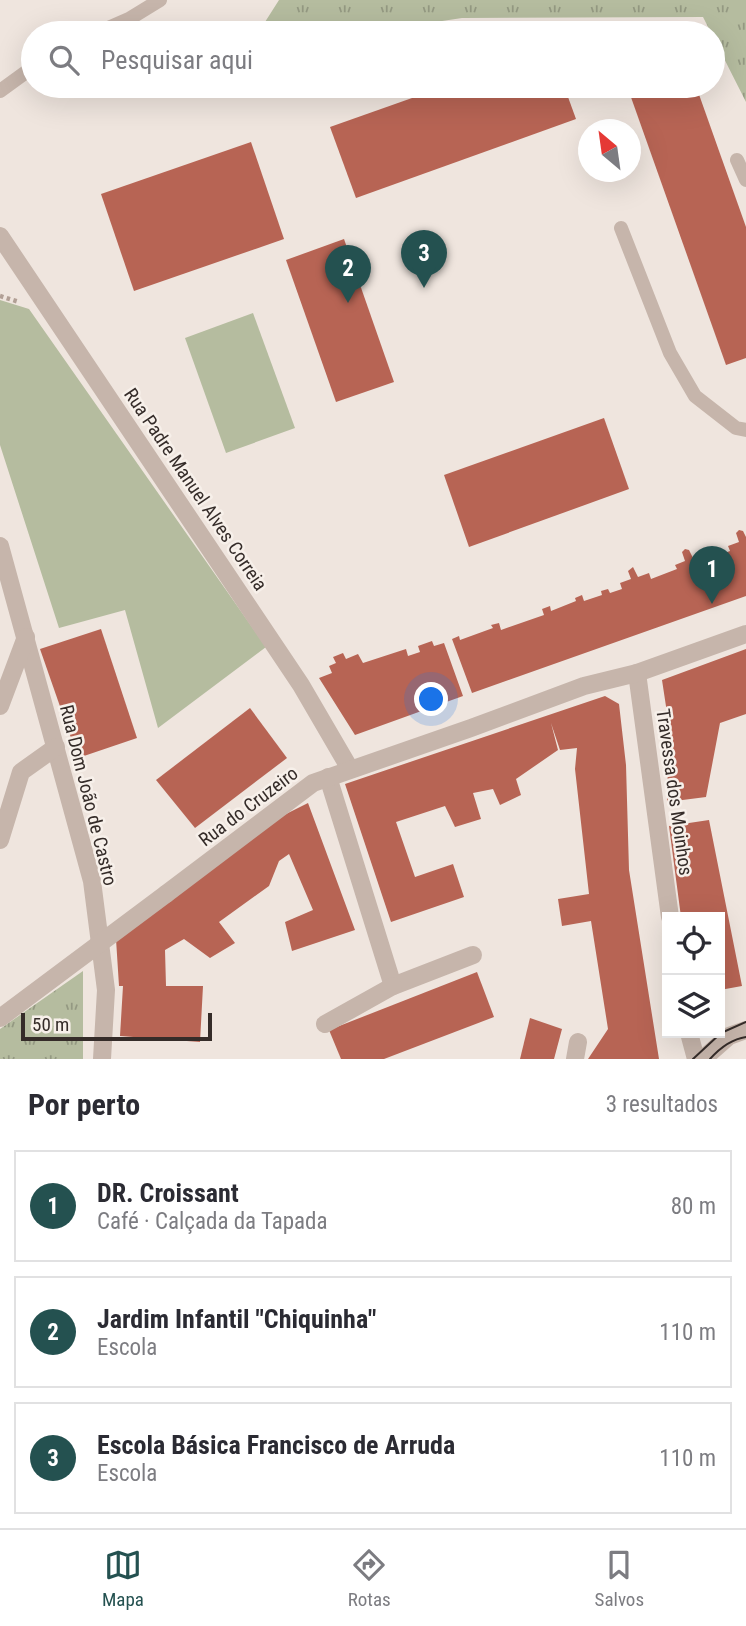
<!DOCTYPE html>
<html lang="pt">
<head>
<meta charset="utf-8">
<style>
  body { margin:0; font-family:"Roboto Condensed",sans-serif; background:#f2f2f3; color:#2b2b33 }
  .controls { position:absolute; right:21px; bottom:21px; display:grid; overflow:hidden; border-radius:0px; box-shadow:0 7px 28px #0002 }
  .controls button { width:63px; height:63px; display:grid; place-items:center; padding:0; border:0; border-bottom:2px solid #e1e1e2; background:#fff; color:#2b2b33; font:35px sans-serif }
  .compass { position:absolute; left:578px; top:119px; width:63px; height:63px; border-radius:50%; background:#fff; box-shadow:0 7px 28px #0002; rotate:331deg }
  .scale { position:absolute; left:21px; bottom:18px; width:191px; box-sizing:border-box; padding-left:7px; border:4px solid #352c29; border-top:0; font-size:19px; line-height:24px; white-space:nowrap; color:#352c29; -webkit-text-stroke:5px #f7f0ea; paint-order:stroke }
  .you { position:absolute; left:432px; top:700px; width:24px; height:24px; margin:-18px; border:5px solid #fff; border-radius:50%; background:#1a73e8; box-shadow:0 0 0 10px #1a73e833 }
  .badge { display:grid; place-items:center; width:46px; height:46px; border-radius:50%; background:#245150; color:#fff; font-size:23px; font-weight:700 }
  .pin { position:absolute; translate:-50% -58px; filter:drop-shadow(0 2px 4px #0008) }
  .pin::after { content:''; position:absolute; top:37px; width:24px; height:21px; background:inherit; clip-path:polygon(0 0,100% 0,50% 100%) }
  .list { margin:0; padding:0; list-style:none }
  h2 { display:flex; justify-content:space-between; align-items:center; height:91px; margin:0; padding:0 28px; font-size:30px }
  h2 small { font-size:23px; font-weight:400; color:#7c7c81 }
  .list li { display:grid; grid-template-columns:46px 1fr auto; gap:21px; align-items:center; box-sizing:border-box; height:112px; margin:0 14px 14px; padding:0 14px; border:2px solid #e1e1e2; border-radius:0px }
  .list b { display:block; font-size:26px; white-space:nowrap }
  .list p { margin:0; font-size:23px; white-space:nowrap; color:#7c7c81 }
  .list em { font-size:23px; font-style:normal; color:#7c7c81 }
  .icon { flex:none; width:38px; height:38px; fill:none; stroke:currentColor; stroke-width:2; stroke-linecap:round; stroke-linejoin:round }
  .map { position:relative; flex:none; width:746px; height:1059px; overflow:hidden }
  .search { position:absolute; background:#fff; box-shadow:0 7px 28px #0002; left:21px; right:21px; top:21px; height:77px; display:flex; align-items:center; gap:18px; box-sizing:border-box; padding:0 24px; border-radius:38px; color:#7c7c81; font-size:26px }
  .sheet { height:469px; background:#fff }
  nav { display:flex; justify-content:space-around; align-items:center; box-sizing:border-box; height:98px; border-top:2px solid #e1e1e2; background:#fff; font-size:19px; color:#7c7c81 }
  nav a { display:grid; justify-items:center; gap:4px }
  nav .on { color:#245150 }
  .map>svg:first-child { display:block }
  .grass { fill:url(#grass-tufts) }
  .green { fill:#b5bc9f }
  .building { fill:#b76454 }
  .lines { fill:none; stroke-linecap:round; stroke-linejoin:round }
  .path { stroke:#b19f95; stroke-width:4.5; stroke-dasharray:3.5 3.5; stroke-linecap:butt }
  .service { stroke:#c6b5ab; stroke-width:14 }
  .minor { stroke:#c6b5ab; stroke-width:18 }
  .tertiary { stroke:#c6b5ab; stroke-width:18 }
  .tram { stroke:#352c29; stroke-width:2 }
  .minor-bridge { stroke:#c6b5ab; stroke-width:18 }
  .labels { text-anchor:middle; stroke-width:5; stroke-linejoin:round; paint-order:stroke }
  .street-label { font-size:19px; fill:#352c29; stroke:#f7f0ea }
</style>
</head>
<body>
<div class="map">
<svg width="746" height="1059" viewBox="0 0 746 1059">
  <defs>
    <pattern id="grass-tufts" width="24" height="20" patternUnits="userSpaceOnUse" patternTransform="scale(1.75)"><rect width="24" height="20" fill="#b5bc9f"/><path d="M3 7l-1-3M5 7V3M7 7l1-3M15 17l-1-3M17 17v-4M19 17l1-3" fill="none" stroke="#949982"/></pattern>
  </defs>
  <rect width="100%" height="100%" fill="#efe5de"/>
  <g class="grass">
    <path d="M279 0H746V102L703 17 462 18 363 33H258Z"/>
    <path d="M83 971V1059H0V1029Z"/>
  </g>
  <g class="green">
    <path d="M0 300 29 309 266 647 158 728 125 610 59 628 0 445Z"/>
    <path d="M253 313 295 428 226 453 185 338Z"/>
  </g>
  <g class="building">
    <path d="M446 86H564L576 119 356 198 330 127Z"/>
    <path d="M627 86H696L746 227V358L726 365Z"/>
    <path d="M251 142 284 239 134 291 101 194Z"/>
    <path d="M344 239 394 382 336 402 286 260Z"/>
    <path d="M604 418 629 489 469 547 444 475Z"/>
    <path d="M739 530 743 531 746 537V596L472 693 452 639 459 636 460 640 493 628 491 625 499 623 501 630 544 615 542 609 550 606 551 611 576 601 575 598 582 595 584 601 602 595 601 591 608 589 610 593 622 589 620 583 631 579 628 571 633 567 638 577 649 573 651 579 677 569 675 565 685 561 682 552 685 549 689 550 693 558 703 554 706 560 730 551 728 546 739 542 736 533Z"/>
    <path d="M101 629 137 738 78 758 40 649Z"/>
    <path d="M432 641 434 646 444 643 463 696 355 735 319 678 332 673 329 666 336 663 333 657 343 653 346 659 358 654 363 663 406 649 408 656 420 652 418 646Z"/>
    <path d="M746 649V714L720 723 706 797 667 802 669 726 662 680Z"/>
    <path d="M605 696 619 704 626 765 629 870 659 1059H588L608 1029 591 921 562 926 558 899 589 894 575 769 577 748 560 750 551 723 558 750 516 779 521 795 500 805 493 789 473 793 481 819 455 827 445 806 396 822 415 877 453 864 464 897 391 922 345 784Z"/>
    <path d="M250 708 287 758 195 828 156 780Z"/>
    <path d="M308 803 355 930 292 951 285 922 313 910 289 854 279 861 269 886 219 922 235 943 210 958 184 939 165 950 166 986H203L200 1042 120 1036 123 986H119L116 939 274 820Z"/>
    <path d="M709 820 742 986 720 990V917H681L669 826Z"/>
    <path d="M477 972 494 1017 384 1059H341L329 1030Z"/>
    <path d="M530 1018 562 1029 554 1059H520Z"/>
  </g>
  <g class="lines">
    <path class="path" d="M0 296 19 302"/>
    <g class="service">
      <path d="M97 33 129 19 160 0"/>
      <path d="M0 91 33 67"/>
      <path d="M737 160 746 180"/>
      <path d="M621 228 670 353 695 396 736 428 746 430"/>
    </g>
    <g class="minor">
      <path d="M0 236 301 685 350 769"/>
      <path d="M0 546 92 881 106 990 102 1059"/>
      <path d="M637 673 670 917"/>
      <path d="M0 706 26 637"/>
      <path d="M328 777 393 986 473 955"/>
      <path d="M0 840 21 772 56 747"/>
      <path d="M166 894 313 783 471 728 584 686 637 673 746 634"/>
      <path d="M325 1024 393 986"/>
      <path d="M689 1033 696 1059"/>
      <path d="M575 1059 578 1042"/>
    </g>
    <path class="tertiary" d="M703 1059 729 1036 746 1030"/>
    <g class="tram">
      <path d="M693 1059 721 1033 746 1022"/>
      <path d="M710 1059C719 1049 732 1039 746 1037"/>
    </g>
    <path class="minor-bridge" d="M0 1018 166 894"/>
  </g>
  <g class="labels">
    <g class="street-label">
      <text transform="translate(196 489) rotate(56)" y="7">Rua Padre Manuel Alves Correia</text>
      <text transform="translate(675 792) rotate(82)" y="7">Travessa dos Moinhos</text>
      <text transform="translate(89 795) rotate(76)" y="7">Rua Dom João de Castro</text>
      <text transform="translate(248 806) rotate(-37)" y="7">Rua do Cruzeiro</text>
    </g>
  </g>
</svg>
<div class="controls">
<button><svg class="icon" aria-label="locate" viewBox="0 0 24 24"><circle cx="12" cy="12" r="6"/><path d="M12 2v4M12 18v4M2 12h4M18 12h4"/></svg></button>
<button><svg class="icon" aria-label="layers" viewBox="0 0 24 24"><path d="M12 4l9 5-9 5-9-5zM3 14l9 5 9-5"/></svg></button>
</div>
<svg class="compass" viewBox="-18 -18 36 36"><path d="M0-13l5 13h-10z" fill="#e53935"/><path d="M0 13l5-13h-10z" fill="#7c7c81"/></svg>
<div class="scale">50 m</div>
<div class="you"></div>
<div class="pin badge" style="left:712px;top:604px">1</div>
<div class="pin badge" style="left:348px;top:303px">2</div>
<div class="pin badge" style="left:424px;top:288px">3</div>
<div class="search"><svg class="icon" aria-label="search" viewBox="0 0 24 24"><circle cx="10" cy="10" r="6"/><path d="M15 15l6 6"/></svg>Pesquisar aqui</div>
</div>
<section class="sheet">
<h2>Por perto<small>3 resultados</small></h2>
<ul class="list">
<li><span class="badge">1</span><div><b>DR. Croissant</b><p>Café · Calçada da Tapada</p></div><em>80 m</em></li>
<li><span class="badge">2</span><div><b>Jardim Infantil &quot;Chiquinha&quot;</b><p>Escola</p></div><em>110 m</em></li>
<li><span class="badge">3</span><div><b>Escola Básica Francisco de Arruda</b><p>Escola</p></div><em>110 m</em></li>
</ul>
</section>
<nav>
<a class="on"><svg class="icon" aria-label="map" viewBox="0 0 24 24"><path d="M3 6l6-2 6 2 6-2v14l-6 2-6-2-6 2zM9 4v14M15 6v14"/></svg>Mapa</a>
<a><svg class="icon" aria-label="directions" viewBox="0 0 24 24"><path d="M12 3l9 9-9 9-9-9zM9 14v-3h6M13 9l2 2-2 2"/></svg>Rotas</a>
<a><svg class="icon" aria-label="saved" viewBox="0 0 24 24"><path d="M7 4h10v16l-5-4-5 4z"/></svg>Salvos</a>
</nav>
</body>
</html>
